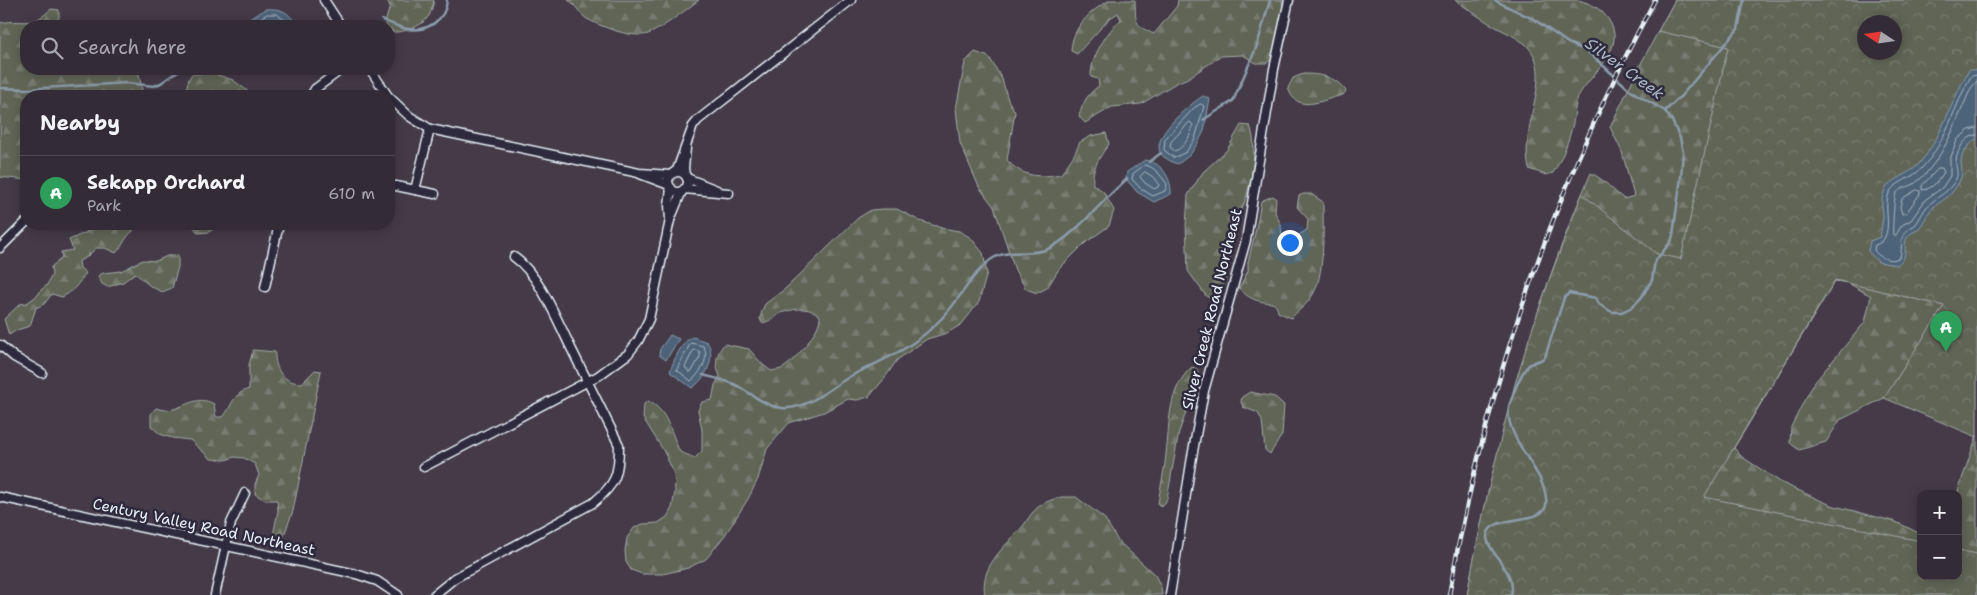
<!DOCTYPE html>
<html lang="en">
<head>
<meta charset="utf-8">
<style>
  body { margin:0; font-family:"Shantell Sans",sans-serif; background:#3b343e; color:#f1f3f6 }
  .controls { position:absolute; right:15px; bottom:15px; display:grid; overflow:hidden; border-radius:10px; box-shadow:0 2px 12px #0003 }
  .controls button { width:45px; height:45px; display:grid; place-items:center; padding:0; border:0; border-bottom:1px solid #4e4851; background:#332c36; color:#f1f3f6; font:25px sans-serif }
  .compass { position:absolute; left:1857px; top:15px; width:45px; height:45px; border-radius:50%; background:#332c36; box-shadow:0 2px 12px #0003; rotate:282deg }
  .you { position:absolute; left:1289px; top:242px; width:18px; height:18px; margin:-12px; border:4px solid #fff; border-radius:50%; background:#1a73e8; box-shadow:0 0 0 8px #1a73e833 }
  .badge { display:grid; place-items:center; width:32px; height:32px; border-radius:50%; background:#8abfa5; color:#fff; font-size:16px; font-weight:700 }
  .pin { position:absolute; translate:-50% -41px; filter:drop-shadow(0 1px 2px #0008) }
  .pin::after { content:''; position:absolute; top:26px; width:18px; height:15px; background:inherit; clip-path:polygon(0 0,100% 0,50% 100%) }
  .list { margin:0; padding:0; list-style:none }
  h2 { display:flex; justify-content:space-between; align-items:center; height:65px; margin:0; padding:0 20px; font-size:21px }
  h2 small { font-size:16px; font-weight:400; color:#a9a7ad }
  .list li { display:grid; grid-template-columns:32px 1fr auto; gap:15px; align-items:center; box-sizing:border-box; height:75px; padding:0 20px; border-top:1px solid #4e4851 }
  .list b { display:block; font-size:19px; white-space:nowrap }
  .list p { margin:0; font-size:16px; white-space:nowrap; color:#a9a7ad }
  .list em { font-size:16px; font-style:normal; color:#a9a7ad }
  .icon { flex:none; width:28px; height:28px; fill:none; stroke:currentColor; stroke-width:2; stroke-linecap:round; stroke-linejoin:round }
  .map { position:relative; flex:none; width:1977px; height:595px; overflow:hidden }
  .search { position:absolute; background:#332c36; box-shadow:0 2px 12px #0003; left:20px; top:20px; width:375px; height:55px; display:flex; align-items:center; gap:12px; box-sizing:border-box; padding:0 18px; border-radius:20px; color:#a9a7ad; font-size:19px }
  .panel { position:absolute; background:#332c36; box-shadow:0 2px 12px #0003; left:20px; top:90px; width:375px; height:140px; border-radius:20px }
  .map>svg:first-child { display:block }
  .forest { fill:url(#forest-firs); stroke:#a4aba8; fill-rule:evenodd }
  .park { fill:url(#park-crowns); stroke:#a4aba8; fill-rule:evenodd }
  .water { fill:#4e6479; stroke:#8c9cac }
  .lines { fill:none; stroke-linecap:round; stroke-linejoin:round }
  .shore { stroke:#aab9c5; stroke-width:1 }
  .stream { stroke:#8c9cac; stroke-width:2.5 }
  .street-casing { stroke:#e8f1f8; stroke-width:11 }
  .street { stroke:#2f2a3d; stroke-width:8 }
  .rail-casing { stroke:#e8f1f8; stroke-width:4.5 }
  .rail { stroke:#2f2a3d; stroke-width:2.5; stroke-dasharray:8; stroke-linecap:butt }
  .labels { text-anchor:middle; stroke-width:5; stroke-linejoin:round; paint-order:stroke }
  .street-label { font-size:15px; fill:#e8f1f8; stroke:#2f2a3d }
  .water-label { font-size:16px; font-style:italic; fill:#aab9c5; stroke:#2f2a3d }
</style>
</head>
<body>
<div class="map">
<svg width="1977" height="595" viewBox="0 0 1977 595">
  <defs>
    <pattern id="forest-firs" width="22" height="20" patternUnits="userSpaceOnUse" patternTransform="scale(1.25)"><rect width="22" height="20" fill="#616557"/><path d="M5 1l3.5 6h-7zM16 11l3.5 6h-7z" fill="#787c70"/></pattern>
    <pattern id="park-crowns" width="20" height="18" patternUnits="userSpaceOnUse" patternTransform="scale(1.25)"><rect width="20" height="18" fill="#616557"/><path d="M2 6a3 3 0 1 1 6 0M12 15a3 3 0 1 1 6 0" fill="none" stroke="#787c70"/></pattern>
  </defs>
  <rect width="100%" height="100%" fill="#443a48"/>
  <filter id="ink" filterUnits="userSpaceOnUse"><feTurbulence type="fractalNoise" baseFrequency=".02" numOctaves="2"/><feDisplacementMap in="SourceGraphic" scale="10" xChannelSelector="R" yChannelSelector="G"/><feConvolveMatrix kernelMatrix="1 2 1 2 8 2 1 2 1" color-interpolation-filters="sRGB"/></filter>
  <g filter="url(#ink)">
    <g class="forest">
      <path d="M387 0H434C433 5 431 12 429 16 421 27 404 33 391 32L385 23 390 6Z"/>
      <path d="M568 0H699C688 8 655 35 643 35 626 36 602 27 587 19 579 14 576 4 568 0Z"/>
      <path d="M1110 0H1135C1136 21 1133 25 1154 34L1177 6 1178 0H1282L1283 12 1276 45 1272 59 1266 63H1256L1243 55 1221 56 1188 78 1176 83 1141 104 1112 107 1085 123 1079 116C1083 103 1087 94 1099 86L1098 79 1091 77C1090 58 1107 31 1121 20L1118 13 1110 18 1077 54 1071 51C1072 27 1090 11 1110 0Z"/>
      <path d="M1455 0H1578C1593 4 1604 10 1611 24 1625 51 1589 75 1578 97 1574 107 1575 117 1572 127 1568 143 1562 159 1553 173L1546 175 1529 169C1525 152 1528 136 1531 119 1535 93 1548 64 1524 43 1515 36 1503 31 1494 26 1480 18 1468 9 1455 0Z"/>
      <path d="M1675 0H1977L1945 306 1884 398 1840 420 1826 442 1799 450 1790 443 1791 427 1804 401 1815 382 1865 322 1871 296 1848 283 1835 281 1734 448 1742 457 1782 483 1831 505 1896 522 1921 534V576H1958L1957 494 1977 435V595H1467C1494 450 1532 308 1591 173 1605 180 1612 190 1624 199L1634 196 1622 152 1610 127 1639 67ZM1864 22H1894V52H1864Z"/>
      <path d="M51 9 59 10V17L55 26H26V69H45L49 70 138 69 142 89 138 96H59L54 94 52 96H26V180L0 177V23C25 18 30 29 51 9Z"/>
      <path d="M975 52 989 57 1002 79 1008 100 1015 112 1007 160C1022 177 1039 178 1061 174L1074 155 1080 142 1091 136 1106 133 1109 144C1100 156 1091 169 1093 185L1103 191 1114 210 1109 226 1085 243 1059 269 1047 288 1037 293 1026 289 1015 270 994 207 979 187 960 143 956 109 965 62Z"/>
      <path d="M212 73 233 80 254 96H183C188 89 186 81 192 74Z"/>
      <path d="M1303 74C1320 74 1335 76 1346 91L1343 95C1321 100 1297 115 1288 88L1293 78Z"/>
      <path d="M1241 125 1250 126C1258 147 1252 177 1246 198 1243 208 1238 217 1235 227 1230 252 1230 279 1215 301L1206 296 1188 271 1186 225 1188 195 1203 172 1227 150Z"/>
      <path d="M1303 194H1311L1323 202C1323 227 1326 279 1310 299 1305 306 1297 312 1291 318L1278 312C1276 300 1269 304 1259 301 1253 300 1243 294 1239 288L1248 271V262L1256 229 1261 201 1273 196 1276 198 1275 212 1281 225 1282 238 1290 240 1307 230 1308 219 1297 207 1299 196Z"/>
      <path d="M883 209H897L920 221 942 228 959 231 971 238 983 253 987 273 979 302 962 324 947 333 927 339 897 360 884 379 869 397 857 400 848 399 824 412 789 423 767 449 758 479 748 499 725 535 706 559 688 568 663 574H642L631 570 626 562 625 551 627 538 634 528 643 524 658 523 667 517 672 508 675 492 674 473 663 450 643 418 644 404 648 401C668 410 671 434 680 452L695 458 702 451V430L698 410 702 402 712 400 715 385 720 376C714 363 716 355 724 344L749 349 762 364 771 371C775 370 780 370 783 368 795 361 821 330 820 316 812 307 796 308 784 312 776 314 771 322 762 323L760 319 762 311 765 304 785 289 858 218 871 210Z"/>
      <path d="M96 224 115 227 123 224H132L133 231C125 237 123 246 116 253L105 248H96L87 257 79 261 80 268 86 273C79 283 73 292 62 297L52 294 44 304 36 308 30 326 17 330 9 335 4 319 20 304 27 303 38 295 41 290 47 285 52 275 51 267 62 258 61 252 73 250 69 240 87 232 89 226Z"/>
      <path d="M192 224H220L209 232 198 233Z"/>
      <path d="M178 255V267L172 288 162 292 150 286 135 273 123 282 108 287 102 284 98 276 103 273 121 271 143 260 156 261 167 256Z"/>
      <path d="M253 350 275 352C274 370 284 383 302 383L315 370 321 371 293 511 281 543 272 540 278 511 277 500H265L255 494V484L259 475 255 464 244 458 234 457 226 460 211 459 190 440 172 438 160 434 151 426V414L156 408C159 409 164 410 168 410 185 408 196 394 214 404L216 417H223C234 404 231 395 249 389V365Z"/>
      <path d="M1192 367 1197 369 1199 375 1179 432 1167 499 1164 505 1160 506 1158 504C1160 487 1165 470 1166 454 1170 424 1167 389 1192 367Z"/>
      <path d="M1250 392 1275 397 1284 405 1282 435 1270 454 1265 450 1262 421 1258 413 1243 407 1241 402 1242 397Z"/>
      <path d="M1062 497H1076L1105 519 1118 541 1155 575 1161 587 1162 595H985C979 566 1006 546 1023 526 1027 521 1031 513 1037 508 1044 502 1053 499 1062 497Z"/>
    </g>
    <path class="park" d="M1675 0H1977V437L1884 398 1944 306 1835 280 1704 497 1921 541V576H1958V550L1977 554V595H1467C1480 524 1496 454 1515 384 1534 319 1557 257 1582 194L1657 254 1681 259 1728 47 1658 31ZM1864 22H1894V52H1864Z"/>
    <g class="water">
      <path d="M266 9C282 8 289 12 297 26H238Z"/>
      <path d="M1969 70H1977V138C1969 145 1961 152 1961 163 1962 171 1963 175 1959 182 1952 195 1946 198 1935 206 1927 212 1925 222 1919 228 1917 231 1912 232 1909 235 1900 245 1912 254 1897 265L1878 262 1868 251 1870 241 1880 237C1881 231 1882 224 1883 218 1883 209 1880 201 1884 192 1890 177 1908 176 1919 164 1942 138 1951 100 1969 70Z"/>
      <path d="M1203 96 1210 99 1204 131 1199 141 1190 155 1178 164C1172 163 1169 160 1164 157 1144 141 1190 104 1203 96Z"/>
      <path d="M1145 160C1161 162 1172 178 1171 194L1154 202 1137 192 1126 179 1127 172Z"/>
      <path d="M670 335 679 339 666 360 659 355 660 349Z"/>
      <path d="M693 337 707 342C717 356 706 379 692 388L670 372C673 362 682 340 693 337Z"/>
    </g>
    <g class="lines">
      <g class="shore">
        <path d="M247 26 267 14H277L292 26"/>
        <path d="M1977 75 1971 76C1954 106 1946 143 1922 168 1913 178 1893 183 1889 193 1883 207 1892 225 1884 239 1882 242 1878 244 1875 245L1874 250C1879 258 1892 263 1900 257 1903 248 1899 239 1906 231 1908 228 1913 227 1915 225 1921 218 1923 209 1931 203 1941 194 1949 192 1956 179 1959 172 1955 167 1956 160 1958 149 1965 136 1977 135"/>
        <path d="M1977 81 1971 88C1958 116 1948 149 1927 172 1923 177 1917 182 1912 185 1906 188 1899 188 1896 194 1894 198 1892 231 1893 235H1896L1902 225 1911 220 1926 199 1942 188 1950 176V160L1957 140 1969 130 1977 128"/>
        <path d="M1201 104 1204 106 1195 139 1186 152 1174 158 1164 150 1165 139 1194 108Z"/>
        <path d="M1190 122 1193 125C1191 135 1185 147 1175 151L1170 147 1171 142Z"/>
        <path d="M1145 165C1155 167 1161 176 1167 184L1165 191 1153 196 1140 188 1132 179 1133 174Z"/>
        <path d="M1939 168H1942L1944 172C1939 180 1933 189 1922 190V186Z"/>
        <path d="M1145 172 1155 178 1159 184 1158 187 1154 189 1145 183 1140 177Z"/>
        <path d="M1917 190 1920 191V194L1906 213 1902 214 1900 207 1902 199Z"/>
        <path d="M691 343 703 346C711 357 700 374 691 381L677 370Z"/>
        <path d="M696 350 700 352V357L692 371 689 372 685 367 693 351Z"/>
      </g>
      <g class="stream">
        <path d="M1494 0 1535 20 1568 43 1587 51 1631 91 1665 111 1672 121 1680 138 1683 152 1681 177 1673 235 1671 242 1655 261 1652 280 1641 298 1632 307 1622 312H1612L1605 308 1599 304 1596 298 1569 293 1564 298 1545 357C1540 362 1533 361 1529 365 1521 372 1518 383 1514 392 1513 397 1510 402 1509 406 1503 440 1550 474 1546 505 1543 526 1487 513 1487 537 1487 552 1518 573 1511 595"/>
        <path d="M382 20C391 23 399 28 408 29 427 32 446 20 447 0"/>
        <path d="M0 88 26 89 127 83 154 86 161 83 181 69"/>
        <path d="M1665 111 1681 96 1738 29 1744 0"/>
        <path d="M1203 120 1233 101 1257 46 1270 0"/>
        <path d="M1149 162 1161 153"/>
        <path d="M703 375C714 378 725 380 736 385 751 393 769 410 787 408 811 407 831 387 851 376 888 357 913 349 943 317 960 300 974 269 995 257 1011 249 1032 256 1048 249 1075 236 1103 199 1127 179"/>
      </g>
      <g class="street-casing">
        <g id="street">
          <path d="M324 0 341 26"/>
          <path d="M370 69 388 96"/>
          <path d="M311 96 315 89 342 69"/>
          <path d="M389 97 409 116 430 129 639 173 671 175"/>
          <circle cx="678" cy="182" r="10"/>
          <path d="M673 173 677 170 693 126 698 120 851 0"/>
          <path d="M640 174 669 185"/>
          <path d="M685 175 684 168 686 148"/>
          <path d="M687 178 717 190"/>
          <path d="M396 186 435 194"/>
          <path d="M684 189 729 193"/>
          <path d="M415 190 430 129"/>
          <path d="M670 220 669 205 671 188"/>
          <path d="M0 248 26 222"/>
          <path d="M265 287 279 224"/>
          <path d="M0 345 14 357 42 373"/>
          <path d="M424 467 598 376 628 354 638 341 649 319 670 220 682 191"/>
          <path d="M0 497 356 574 377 581 398 595"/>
          <path d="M215 595 231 523 245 493"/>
          <path d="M434 595 455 578 593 503C616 484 619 475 619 445 603 413 587 380 571 348 557 320 539 274 514 257"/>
          <path d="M1170 595 1192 457 1204 391 1246 240 1274 69 1289 0"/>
        </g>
      </g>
      <use href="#street" class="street"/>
      <g class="rail-casing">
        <path id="rail" d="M1449 595C1486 387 1554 186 1655 0"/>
      </g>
      <use href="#rail" class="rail"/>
    </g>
  </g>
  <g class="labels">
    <g class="street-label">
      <text transform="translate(1212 309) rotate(-76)" y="5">Silver Creek Road Northeast</text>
      <text transform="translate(204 527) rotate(12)" y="5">Century Valley Road Northeast</text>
    </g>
    <g class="water-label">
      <text transform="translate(1625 68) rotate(36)" y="6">Silver Creek</text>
    </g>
  </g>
</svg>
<div class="controls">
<button>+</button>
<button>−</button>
</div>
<svg class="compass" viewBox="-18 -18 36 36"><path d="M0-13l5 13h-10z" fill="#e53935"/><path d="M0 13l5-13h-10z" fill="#a9a7ad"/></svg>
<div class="you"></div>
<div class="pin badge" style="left:1946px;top:352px;background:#2e9e5b">A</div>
<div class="search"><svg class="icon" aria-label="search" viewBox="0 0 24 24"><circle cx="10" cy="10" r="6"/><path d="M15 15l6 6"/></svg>Search here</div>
<section class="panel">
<h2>Nearby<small></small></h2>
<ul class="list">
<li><span class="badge" style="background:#2e9e5b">A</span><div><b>Sekapp Orchard</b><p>Park</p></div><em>610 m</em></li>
</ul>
</section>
</div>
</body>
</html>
